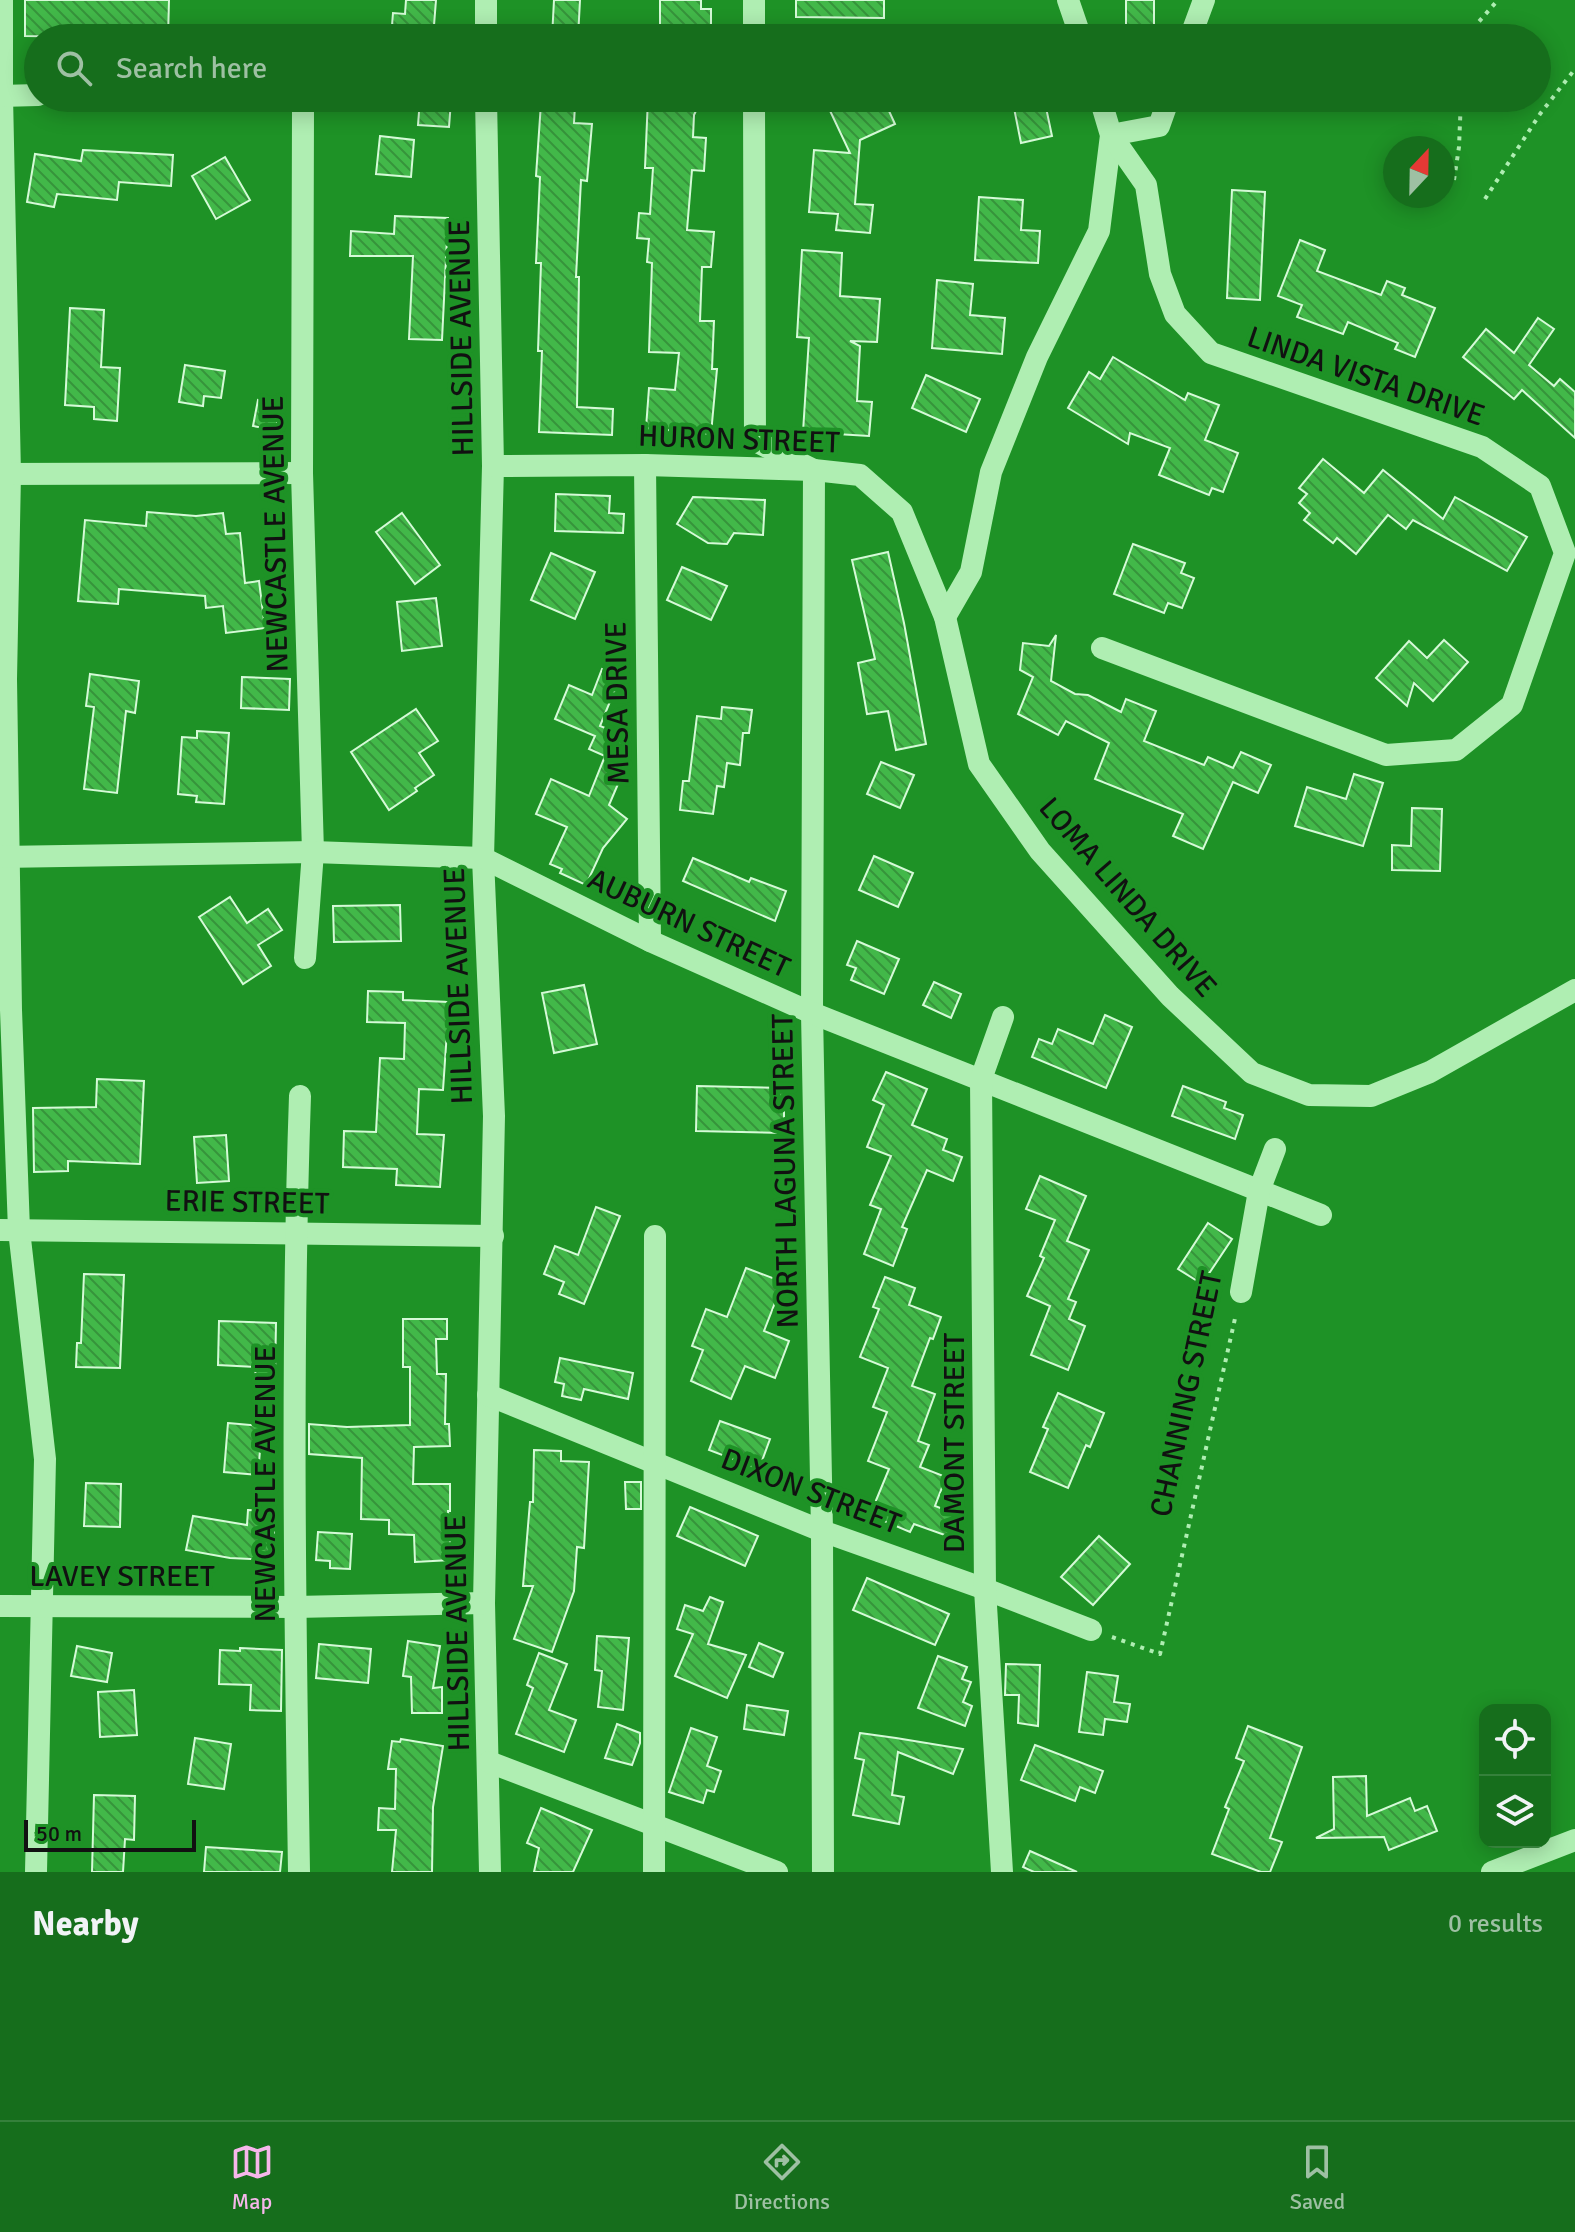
<!DOCTYPE html>
<html lang="en">
<head>
<meta charset="utf-8">
<style>
  body { margin:0; font-family:Signika,sans-serif; background:#237629; color:#f1f3f6 }
  .controls { position:absolute; right:24px; bottom:24px; display:grid; overflow:hidden; border-radius:16px; box-shadow:0 4px 20px #0003 }
  .controls button { width:72px; height:72px; display:grid; place-items:center; padding:0; border:0; border-bottom:2px solid #35813b; background:#166e1c; color:#f1f3f6; font:40px sans-serif }
  .compass { position:absolute; left:1383px; top:136px; width:72px; height:72px; border-radius:50%; background:#166e1c; box-shadow:0 4px 20px #0003; rotate:22deg }
  .scale { position:absolute; left:24px; bottom:20px; width:172px; box-sizing:border-box; padding-left:8px; border:4px solid #111; border-top:0; font-size:22px; line-height:28px; white-space:nowrap; color:#111; -webkit-text-stroke:6px #1e9226; paint-order:stroke }
  .list { margin:0; padding:0; list-style:none }
  h2 { display:flex; justify-content:space-between; align-items:center; height:104px; margin:0; padding:0 32px; font-size:34px }
  h2 small { font-size:26px; font-weight:400; color:#9ec0a3 }
  .icon { flex:none; width:44px; height:44px; fill:none; stroke:currentColor; stroke-width:2; stroke-linecap:round; stroke-linejoin:round }
  .map { position:relative; flex:none; width:1575px; height:1872px; overflow:hidden }
  .search { position:absolute; background:#166e1c; box-shadow:0 4px 20px #0003; left:24px; right:24px; top:24px; height:88px; display:flex; align-items:center; gap:20px; box-sizing:border-box; padding:0 28px; border-radius:44px; color:#9ec0a3; font-size:30px }
  .sheet { height:248px; background:#166e1c }
  nav { display:flex; justify-content:space-around; align-items:center; box-sizing:border-box; height:112px; border-top:2px solid #35813b; background:#166e1c; font-size:22px; color:#9ec0a3 }
  nav a { display:grid; justify-items:center; gap:4px }
  nav .on { color:#f6b7eb }
  .map>svg:first-child { display:block }
  .building { fill:url(#building-back-hatch); stroke:#d5fad7; stroke-width:2 }
  .lines { fill:none; stroke-linecap:round; stroke-linejoin:round }
  .path { stroke:#afeeb2; stroke-width:4; stroke-dasharray:4 6; stroke-linecap:butt }
  .minor { stroke:#afeeb2; stroke-width:22 }
  .labels { text-anchor:middle; stroke-width:8; stroke-linejoin:round; paint-order:stroke }
  .street-label { font-size:30px; fill:#111; stroke:#1e9226 }
</style>
</head>
<body>
<div class="map">
<svg width="1575" height="1872" viewBox="0 0 1575 1872">
  <defs>
    <pattern id="building-back-hatch" width="6" height="6" patternUnits="userSpaceOnUse" patternTransform="scale(2)"><rect width="6" height="6" fill="#42b849"/><path d="M-1 5l2 2M0 0l6 6M5-1l2 2" fill="none" stroke="#36943b"/></pattern>
  </defs>
  <rect width="100%" height="100%" fill="#1e9226"/>
  <g class="building">
    <path d="M25 0H169L168 38 25 36Z"/>
    <path d="M406 0H436L433 38H391L393 13 405 14Z"/>
    <path d="M554 0H580L578 38H552Z"/>
    <path d="M660 0H701V9H711V38H660Z"/>
    <path d="M796 0H884V18L796 17Z"/>
    <rect x="1126" y="0" width="28" height="34"/>
    <path d="M648 98H702L694 115 693 137 706 138 704 171 692 170 687 230 714 232 711 267H702L700 321H714L712 369H717L711 434 646 428 649 388 675 390 679 353 649 352 652 263 647 262 649 239 637 238 639 213 650 214 653 168H645Z"/>
    <path d="M824 98H883L895 124 860 140 855 204 873 205 870 233 836 230 838 214 809 212 814 150 850 153Z"/>
    <path d="M1012 98H1044L1052 136 1021 143Z"/>
    <path d="M420 99 451 101 449 127 418 125Z"/>
    <path d="M541 103 575 105 574 123 592 124 587 181 581 180 576 277H579L577 407 613 409 612 435 539 432 542 351H538L541 263H536L540 177 536 176Z"/>
    <path d="M380 136 414 140 411 177 376 174Z"/>
    <path d="M83 150 173 155 171 186 119 182 117 200 57 194 54 207 27 202 35 154 81 161Z"/>
    <path d="M225 157 250 200 216 219 192 176Z"/>
    <path d="M1232 190 1265 192 1260 300 1227 298Z"/>
    <path d="M979 197 1023 200 1021 230 1040 231 1038 263 975 260Z"/>
    <path d="M395 216 448 218 442 340 409 339 413 256H350L351 231 394 234Z"/>
    <path d="M1300 240 1325 250 1317 271 1381 295 1387 281 1405 288 1402 295 1435 308 1415 357 1395 349 1398 343 1348 322 1343 334 1297 317 1302 305 1278 296Z"/>
    <path d="M802 250 842 253 840 296 880 299 877 342 850 341 860 346 857 401 872 402 869 436 803 432 809 338 797 337Z"/>
    <path d="M937 280 973 284 970 315 1005 318 1002 354 932 348Z"/>
    <path d="M70 308 104 310 101 367 120 368 117 421 94 419V407L65 405Z"/>
    <path d="M1538 318 1554 329 1529 365 1554 386 1560 379 1575 392V438L1522 390 1514 399 1463 357 1486 329 1514 353Z"/>
    <path d="M1113 357 1185 400 1188 393 1219 405 1205 440 1238 453 1223 492 1212 488 1209 495 1159 475 1170 448 1130 433 1128 444 1068 408 1089 372 1100 379Z"/>
    <path d="M185 365 225 371 221 398 204 396 203 406 179 402Z"/>
    <path d="M926 375 980 399 966 432 912 408Z"/>
    <path d="M258 400 280 404 276 430 253 426Z"/>
    <path d="M1323 459 1364 493 1383 470 1443 519 1455 497 1527 537 1507 571 1413 520 1406 529 1388 515 1356 554 1337 538 1333 543 1304 520 1310 513 1299 503 1307 494 1299 488Z"/>
    <path d="M556 494 610 496 609 513 624 514 623 533 555 531Z"/>
    <path d="M693 497 765 500 763 535 734 533 727 544 708 543 677 524Z"/>
    <path d="M147 512 196 516 223 513 226 534 240 533 245 583 259 581 265 628 226 633 223 606 206 608 205 596 119 589 118 604 78 601 85 520 146 526Z"/>
    <path d="M402 513 440 565 415 584 376 532Z"/>
    <path d="M1133 544 1185 563 1181 573 1194 578 1182 608 1168 603 1164 613 1114 594Z"/>
    <path d="M888 552 904 623 926 744 896 750 888 711 867 714 858 663 875 659 852 560Z"/>
    <path d="M551 553 595 572 575 619 531 600Z"/>
    <path d="M682 567 727 586 711 620 667 600Z"/>
    <path d="M436 598 442 646 402 651 397 602Z"/>
    <path d="M1056 635 1051 681 1075 694 1088 695 1121 712 1126 699 1156 711 1144 741 1204 765 1208 757 1233 768 1241 752 1271 765 1258 793 1233 782 1203 849 1173 836 1183 814 1095 779 1109 743 1066 721 1058 735 1018 714 1033 677 1020 670 1023 643 1049 646Z"/>
    <path d="M1444 640 1468 662 1433 701 1414 683 1407 706 1376 678 1409 641 1427 658Z"/>
    <path d="M602 669 620 677 600 726 625 736 616 759 627 763 609 805 627 819 603 848 586 885 560 873 562 869 550 864 567 827 536 814 551 779 589 796 605 756 589 749 595 736 555 719 569 685 592 695Z"/>
    <path d="M90 674 139 681 135 713 126 711 117 793 84 789 94 707 86 706Z"/>
    <path d="M242 677 290 679 289 710 241 708Z"/>
    <path d="M722 707 752 710 749 733H743L740 765 727 763 724 787 717 786 713 814 680 810 683 781H689L697 716 721 719Z"/>
    <path d="M416 709 438 741 419 753 434 775 415 788 417 791 389 810 351 752Z"/>
    <path d="M197 731 229 733 224 804 196 802 197 796 178 794 182 737 197 738Z"/>
    <path d="M881 762 914 775 900 808 867 794Z"/>
    <path d="M1354 774 1383 783 1363 846 1295 826 1307 787 1346 799Z"/>
    <path d="M1412 808 1442 809 1440 871 1392 870V845L1411 846Z"/>
    <path d="M874 856 913 873 898 907 859 890Z"/>
    <path d="M693 858 749 882 751 878 786 891 775 921 683 881Z"/>
    <path d="M230 897 247 923 268 909 282 930 258 945 271 966 243 984 199 917Z"/>
    <path d="M400 905 401 941 334 942 333 906Z"/>
    <path d="M857 941 899 959 884 994 851 980 856 968 847 965Z"/>
    <path d="M934 982 961 994 951 1018 923 1005Z"/>
    <path d="M584 985 597 1044 554 1053 542 993Z"/>
    <path d="M368 991 403 992V1000L449 1002 443 1090 419 1089 417 1134 444 1135 440 1187 396 1185 397 1169 343 1167 344 1131 376 1132 380 1058 404 1059 405 1023 367 1022Z"/>
    <path d="M1105 1015 1132 1027 1106 1088 1032 1057 1039 1039 1052 1044 1058 1029 1093 1044Z"/>
    <path d="M886 1072 927 1089 912 1125 947 1139 943 1150 962 1157 953 1181 927 1170 902 1227 907 1229 893 1266 864 1254 881 1209 870 1205 891 1156 867 1147 884 1105 873 1100Z"/>
    <path d="M97 1079 144 1081 140 1164 68 1161V1171L34 1172 33 1108 96 1107Z"/>
    <path d="M697 1086 784 1088V1133L696 1131Z"/>
    <path d="M1183 1086 1226 1102 1224 1108 1243 1115 1235 1139 1172 1116Z"/>
    <path d="M226 1135 229 1181 197 1183 194 1137Z"/>
    <path d="M1040 1176 1086 1196 1067 1241 1089 1250 1068 1299 1076 1302 1069 1319 1085 1326 1068 1370 1031 1355 1050 1306 1027 1296 1044 1258 1040 1256 1055 1220 1026 1209Z"/>
    <path d="M596 1207 620 1216 584 1304 559 1294 564 1282 544 1274 555 1246 578 1255Z"/>
    <path d="M1208 1223 1232 1239 1202 1284 1178 1269Z"/>
    <path d="M746 1268 783 1282 764 1331 789 1341 775 1378 745 1366 731 1399 691 1381 703 1350 692 1346 706 1309 727 1317Z"/>
    <path d="M84 1274 124 1275 120 1368 76 1367 77 1343H81Z"/>
    <path d="M885 1277 915 1288 909 1305 941 1317 933 1339 930 1338 912 1386 935 1394 918 1441 929 1445 920 1467 946 1477 935 1506 961 1516 953 1538 914 1524 910 1532 870 1515 889 1469 868 1461 887 1412 873 1407 888 1368 860 1357 879 1309 873 1307Z"/>
    <path d="M403 1319H447V1339H436L437 1374H446L445 1424H449L450 1446 414 1447 413 1484H450V1511H448L451 1560 415 1562 414 1535 389 1534V1520L361 1519 362 1458 309 1454V1424L347 1427 410 1425V1367H403Z"/>
    <path d="M219 1321 276 1323 275 1378 255 1377 256 1367 218 1365Z"/>
    <path d="M560 1358 633 1373 628 1399 584 1389 581 1400 562 1396 564 1384 555 1382Z"/>
    <path d="M1058 1393 1104 1413 1090 1447 1086 1445 1068 1488 1030 1472 1048 1429 1043 1427Z"/>
    <path d="M720 1421 770 1439 759 1469 709 1450Z"/>
    <path d="M228 1423 262 1426 258 1475 224 1472Z"/>
    <path d="M534 1450 561 1451V1461L589 1462 584 1548 577 1547 574 1591 552 1652 514 1639 533 1586H523L530 1502H533Z"/>
    <path d="M625 1482H641V1509H626Z"/>
    <path d="M86 1483 121 1484 120 1527 84 1526Z"/>
    <path d="M690 1507 758 1536 745 1566 677 1536Z"/>
    <path d="M248 1510 275 1512 272 1560 230 1558 186 1550 193 1516 247 1525Z"/>
    <path d="M318 1532 352 1534 350 1569 330 1568V1561L316 1560Z"/>
    <path d="M1099 1536 1130 1564 1093 1605 1061 1577Z"/>
    <path d="M867 1578 949 1614 935 1645 853 1610Z"/>
    <path d="M710 1597 723 1602 708 1644 746 1655 727 1698 675 1676 693 1634 677 1629 685 1605 703 1611Z"/>
    <path d="M597 1636 629 1638 623 1710 598 1707 602 1671 595 1670Z"/>
    <path d="M408 1641 440 1646 433 1688 442 1687V1713H412L411 1677 403 1676Z"/>
    <path d="M759 1643 783 1653 773 1677 749 1667Z"/>
    <path d="M319 1644 371 1649 368 1683 316 1678Z"/>
    <path d="M77 1646 112 1653 107 1682 71 1676Z"/>
    <path d="M240 1648 282 1650 281 1711 250 1710 251 1685 219 1684 220 1650 240 1651Z"/>
    <path d="M539 1653 567 1664 549 1710 576 1720 564 1752 516 1734 533 1688 527 1685Z"/>
    <path d="M938 1656 967 1667 962 1679 971 1682 963 1702 972 1706 965 1726 918 1708Z"/>
    <path d="M1006 1664 1040 1665 1038 1726 1018 1723 1019 1695H1005Z"/>
    <path d="M1087 1672 1118 1676 1114 1702 1130 1704 1127 1722 1105 1719 1103 1735 1079 1732Z"/>
    <path d="M134 1690 137 1735 100 1737 98 1692Z"/>
    <path d="M747 1705 788 1711 784 1735 744 1729Z"/>
    <path d="M617 1724 640 1733V1743L632 1765 605 1758Z"/>
    <path d="M1248 1726 1302 1747 1270 1838 1282 1842 1270 1872H1261L1212 1854 1229 1809 1225 1807 1244 1761 1236 1758Z"/>
    <path d="M691 1728 717 1737 707 1766 721 1771 714 1792 707 1790 703 1803 669 1792Z"/>
    <path d="M860 1733 896 1738 963 1749 953 1774 898 1752 892 1795 904 1797 899 1824 853 1815 864 1760 855 1758Z"/>
    <path d="M195 1738 231 1744 224 1789 188 1784Z"/>
    <path d="M401 1739 443 1746 433 1807 432 1872H392L396 1830H378L379 1808 395 1809 396 1769H388L392 1741 400 1742Z"/>
    <path d="M1035 1745 1103 1771 1095 1793 1080 1787 1075 1801 1021 1780Z"/>
    <path d="M1366 1776 1367 1816 1410 1798 1415 1811 1427 1806 1437 1831 1389 1850 1384 1837 1316 1838 1334 1829 1333 1777Z"/>
    <path d="M94 1795 135 1796 134 1840 125 1839 123 1872H92Z"/>
    <path d="M541 1808 592 1830 573 1872H534L539 1848 527 1843Z"/>
    <path d="M206 1847 282 1852 280 1872H204Z"/>
    <path d="M1030 1851 1077 1872H1034L1023 1867Z"/>
  </g>
  <g class="lines">
    <g class="path">
      <path d="M1468 38 1476 25 1498 0"/>
      <path d="M1454 180 1459 147 1461 98"/>
      <path d="M1485 199 1540 114 1575 69"/>
      <path d="M1112 1637 1160 1654 1236 1314"/>
    </g>
    <g class="minor">
      <path d="M2 0V96L10 474 6 679 11 1010 19 1230 45 1459 36 1872"/>
      <path d="M486 0V38"/>
      <path d="M754 0V38"/>
      <path d="M1068 0 1081 38"/>
      <path d="M1190 38 1204 0"/>
      <path d="M0 96 38 95"/>
      <path d="M486 98 493 466 483 858 494 1116 484 1603 490 1872"/>
      <path d="M754 98 755 441 814 470 812 1013 822 1531 823 1872"/>
      <path d="M303 109 302 473 313 852 305 958"/>
      <path d="M645 465 650 941"/>
      <path d="M493 466 645 465 814 470 860 475 902 512 945 617 979 764 1040 851 1170 996 1252 1073 1309 1095 1371 1096 1430 1072 1575 990"/>
      <path d="M0 474 302 473"/>
      <path d="M945 617 971 572 991 472 1037 357 1099 231 1111 135 1100 98"/>
      <path d="M1102 648 1386 755 1456 750 1512 705 1565 553 1540 486 1482 447 1211 353 1175 314 1160 274 1146 185 1111 135 1159 126 1169 98"/>
      <path d="M0 857 313 852 483 858 650 941 812 1013 1321 1215"/>
      <path d="M0 1230 493 1236"/>
      <path d="M1241 1292 1259 1191 1275 1149"/>
      <path d="M488 1395 822 1531 985 1589 1091 1630"/>
      <path d="M0 1606 295 1607 484 1603"/>
      <path d="M489 1762 777 1872"/>
      <path d="M299 1872C295 1614 291 1355 300 1096"/>
      <path d="M654 1872 655 1236"/>
      <path d="M1002 1872 985 1589 981 1079 1003 1017"/>
      <path d="M1492 1872 1575 1840"/>
    </g>
  </g>
  <g class="labels">
    <g class="street-label">
      <text transform="translate(461 338) rotate(-91)" y="10">HILLSIDE AVENUE</text>
      <text transform="translate(1366 376) rotate(19)" y="10">LINDA VISTA DRIVE</text>
      <text transform="translate(739 439) rotate(2)" y="10">HURON STREET</text>
      <text transform="translate(275 534) rotate(-91)" y="10">NEWCASTLE AVENUE</text>
      <text transform="translate(617 703) rotate(-91)" y="10">MESA DRIVE</text>
      <text transform="translate(1128 897) rotate(49)" y="10">LOMA LINDA DRIVE</text>
      <text transform="translate(689 923) rotate(25)" y="10">AUBURN STREET</text>
      <text transform="translate(458 986) rotate(-92)" y="10">HILLSIDE AVENUE</text>
      <text transform="translate(785 1171) rotate(-91)" y="10">NORTH LAGUNA STREET</text>
      <text transform="translate(247 1202) rotate(1)" y="10">ERIE STREET</text>
      <text transform="translate(1186 1394) rotate(-78)" y="10">CHANNING STREET</text>
      <text transform="translate(954 1443) rotate(-90)" y="10">DAMONT STREET</text>
      <text transform="translate(265 1484) rotate(-90)" y="10">NEWCASTLE AVENUE</text>
      <text transform="translate(811 1491) rotate(21)" y="10">DIXON STREET</text>
      <text x="122" y="1586">LAVEY STREET</text>
      <text transform="translate(457 1633) rotate(-91)" y="10">HILLSIDE AVENUE</text>
    </g>
  </g>
</svg>
<div class="controls">
<button><svg class="icon" aria-label="locate" viewBox="0 0 24 24"><circle cx="12" cy="12" r="6"/><path d="M12 2v4M12 18v4M2 12h4M18 12h4"/></svg></button>
<button><svg class="icon" aria-label="layers" viewBox="0 0 24 24"><path d="M12 4l9 5-9 5-9-5zM3 14l9 5 9-5"/></svg></button>
</div>
<svg class="compass" viewBox="-18 -18 36 36"><path d="M0-13l5 13h-10z" fill="#e53935"/><path d="M0 13l5-13h-10z" fill="#9ec0a3"/></svg>
<div class="scale">50 m</div>
<div class="search"><svg class="icon" aria-label="search" viewBox="0 0 24 24"><circle cx="10" cy="10" r="6"/><path d="M15 15l6 6"/></svg>Search here</div>
</div>
<section class="sheet">
<h2>Nearby<small>0 results</small></h2>
<ul class="list">
</ul>
</section>
<nav>
<a class="on"><svg class="icon" aria-label="map" viewBox="0 0 24 24"><path d="M3 6l6-2 6 2 6-2v14l-6 2-6-2-6 2zM9 4v14M15 6v14"/></svg>Map</a>
<a><svg class="icon" aria-label="directions" viewBox="0 0 24 24"><path d="M12 3l9 9-9 9-9-9zM9 14v-3h6M13 9l2 2-2 2"/></svg>Directions</a>
<a><svg class="icon" aria-label="saved" viewBox="0 0 24 24"><path d="M7 4h10v16l-5-4-5 4z"/></svg>Saved</a>
</nav>
</body>
</html>
